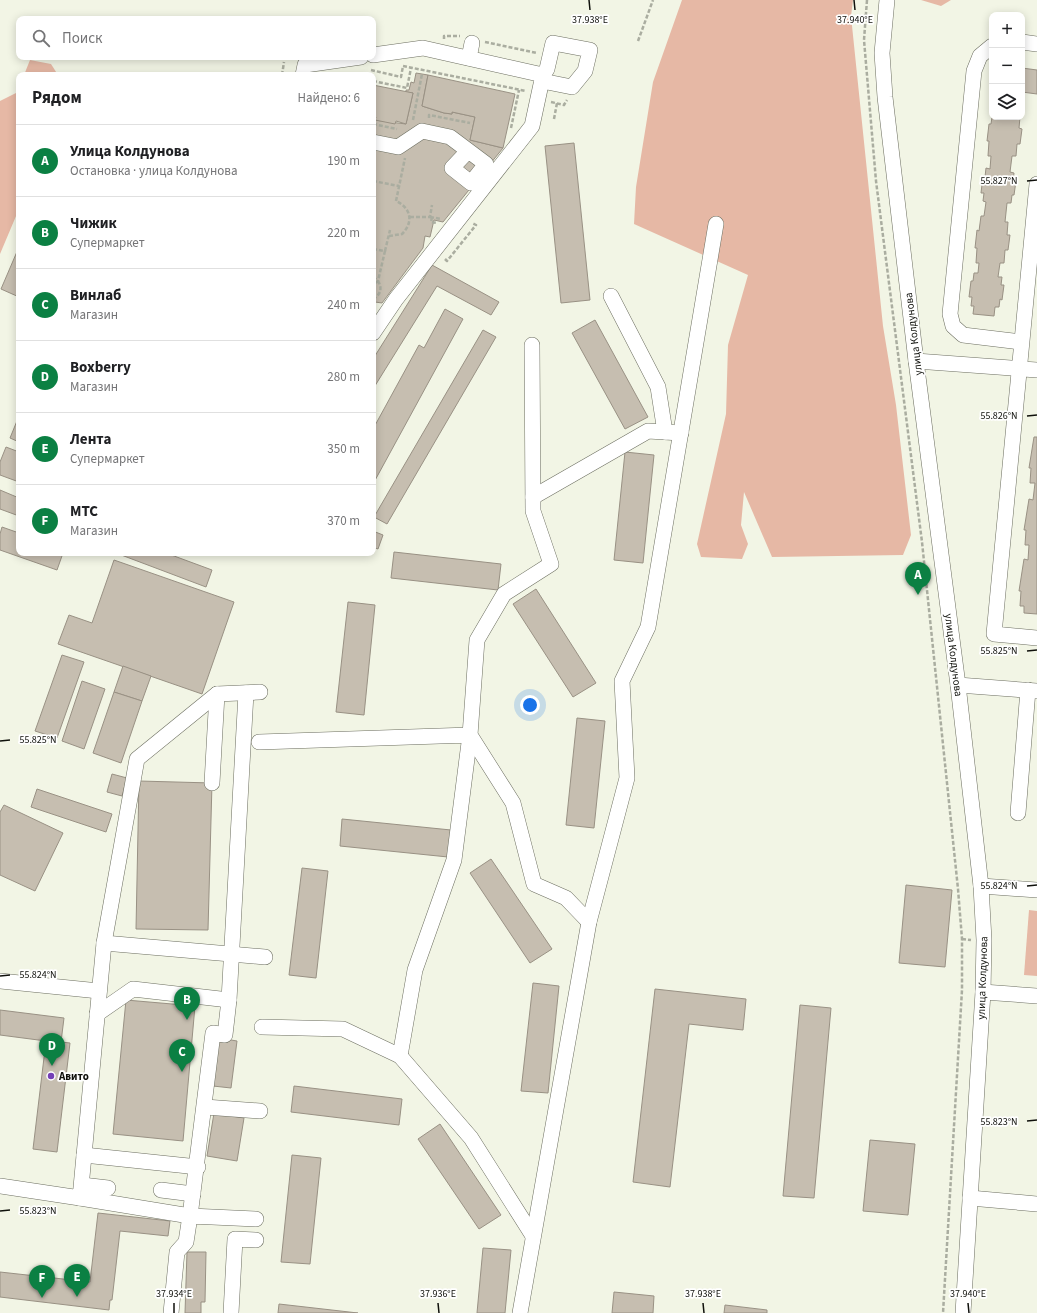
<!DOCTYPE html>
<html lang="ru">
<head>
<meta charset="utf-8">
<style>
  body { margin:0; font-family:"Source Sans 3",sans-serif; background:#f6f6f6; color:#202124 }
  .controls { position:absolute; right:12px; top:12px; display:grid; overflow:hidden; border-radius:8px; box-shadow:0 2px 10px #0003 }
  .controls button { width:36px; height:36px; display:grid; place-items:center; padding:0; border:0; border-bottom:1px solid #e0e0e0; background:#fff; color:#202124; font:20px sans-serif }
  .you { position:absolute; left:530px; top:705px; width:14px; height:14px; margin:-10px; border:3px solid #fff; border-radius:50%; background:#1a73e8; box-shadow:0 0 0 6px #1a73e833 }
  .badge { display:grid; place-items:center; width:26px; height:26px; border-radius:50%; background:#0b8043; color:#fff; font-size:13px; font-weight:700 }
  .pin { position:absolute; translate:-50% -33px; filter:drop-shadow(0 1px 2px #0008) }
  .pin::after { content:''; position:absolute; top:21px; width:14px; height:12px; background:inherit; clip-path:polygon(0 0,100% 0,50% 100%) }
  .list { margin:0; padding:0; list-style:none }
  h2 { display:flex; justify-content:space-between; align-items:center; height:52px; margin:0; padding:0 16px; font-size:17px }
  h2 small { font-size:13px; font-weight:400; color:#757577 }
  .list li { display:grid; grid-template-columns:26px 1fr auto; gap:12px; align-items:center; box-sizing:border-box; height:72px; padding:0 16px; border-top:1px solid #e0e0e0 }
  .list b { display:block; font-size:15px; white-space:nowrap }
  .list p { margin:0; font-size:13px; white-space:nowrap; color:#757577 }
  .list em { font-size:13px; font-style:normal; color:#757577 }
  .icon { flex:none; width:22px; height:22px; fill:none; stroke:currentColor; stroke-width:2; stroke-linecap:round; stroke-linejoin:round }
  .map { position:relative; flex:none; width:1037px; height:1313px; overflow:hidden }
  .search { position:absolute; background:#fff; box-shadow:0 2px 10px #0003; left:16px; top:16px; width:360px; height:44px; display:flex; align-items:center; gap:10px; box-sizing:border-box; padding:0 14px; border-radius:8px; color:#757577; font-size:15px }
  .panel { position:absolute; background:#fff; box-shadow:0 2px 10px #0003; left:16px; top:72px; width:360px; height:484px; border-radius:8px }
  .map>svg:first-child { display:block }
  .green { fill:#e6b8a5 }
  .building { fill:#c6beb0; stroke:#999184 }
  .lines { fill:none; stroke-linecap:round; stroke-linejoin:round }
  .minor-casing { stroke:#6c6e60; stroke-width:16 }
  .path { stroke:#aaada0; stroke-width:2.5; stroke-dasharray:4 2; stroke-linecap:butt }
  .minor { stroke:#fff; stroke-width:15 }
  .ticks { fill:none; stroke:#10110c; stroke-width:1.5 }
  .poi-dot { fill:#743fb6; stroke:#fff; stroke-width:1.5 }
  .labels { text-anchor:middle; stroke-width:3.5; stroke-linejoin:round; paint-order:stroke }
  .street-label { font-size:11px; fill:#10110c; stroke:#fff }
  .poi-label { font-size:11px; font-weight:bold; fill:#10110c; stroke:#fff; text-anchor:start }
  .ticks-label { font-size:10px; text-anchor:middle; fill:#10110c; stroke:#fff; stroke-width:3.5; stroke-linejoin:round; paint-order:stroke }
</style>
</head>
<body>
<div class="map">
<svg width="1037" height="1313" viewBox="0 0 1037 1313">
  <rect width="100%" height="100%" fill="#f2f5e5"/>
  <g class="green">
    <path d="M682 0H853L851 16 883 326 896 405 911 535 903 555 772 557 744 492 741 525 748 544 742 559 701 557 697 544 726 414 728 345 748 275 634 224 636 187 653 82Z"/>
    <path d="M921 0H951L941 6Z"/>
    <path d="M30 60 51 64 58 75H24Z"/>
    <path d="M19 87V209L0 254V101L16 93Z"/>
    <path d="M1029 910 1037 911V976L1024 975Z"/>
  </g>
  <g class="building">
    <path d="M1022 68 1037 70V94L1022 92V94Z"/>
    <path d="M416 73 428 75 422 106 444 113 452 114V112L475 117 470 140 503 148 443 222 434 220 430 237 425 236 423 248 382 303 375 302 373 310V117H376L375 120 382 121 406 124 413 93 406 92V90H409L411 82 414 83Z"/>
    <path d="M428 75 515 94 503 148 470 140 475 117 452 112V114L444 113 422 106Z"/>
    <path d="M373 85 413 93 406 124 396 121 395 124 375 120 376 117H373Z"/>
    <path d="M992 117H1020L1019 128 1022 129 1020 144H1017L1016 156H1012L1010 172 1014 173 1013 181H1016L1014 195H1012L1011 203H1007L1005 222H1008L1007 235H1010L1008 250H1005L1004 263H1000L998 277H1002L1001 285H1004L1002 300 1000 299 999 307H995L994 316 973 314 974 306H971L972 297H969L971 281H973L974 273H978L979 263H976L977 248H975L977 230 979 231 981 216H984L986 202 983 201 984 193H981L983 176 985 177 986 168 990 169 991 156H988L989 141H987L989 124H991Z"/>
    <path d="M574 143 590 300 561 303 545 146Z"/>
    <path d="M19 247V297L1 289Z"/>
    <path d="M432 265 499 302 491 315 437 286 373 389V359Z"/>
    <path d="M445 309 463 319 373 484V429L419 345 424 348Z"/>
    <path d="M595 320 648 417 625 429 572 333Z"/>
    <path d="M483 330 496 337 387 524 374 517Z"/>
    <path d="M19 416V442L10 438Z"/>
    <path d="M1034 437H1037V614L1024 613V606H1020L1021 591H1019L1024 559 1028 560 1029 545H1025L1026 530H1024L1029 499 1033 500 1035 483H1030L1031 468H1029Z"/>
    <path d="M6 447 19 452V482L0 475V462Z"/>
    <path d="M625 452 654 455 643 563 614 560Z"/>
    <path d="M0 490 19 498V516L0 509Z"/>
    <path d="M2 527 19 533V553H63L57 570 0 550V534Z"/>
    <path d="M373 531 383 535 378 549 373 547Z"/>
    <path d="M394 552 501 564 498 590 391 578Z"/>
    <path d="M116 553H166L212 570 206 587Z"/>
    <path d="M114 560 234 602 202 694 58 644 69 615 92 623Z"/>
    <path d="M536 589 596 683 573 697 513 604Z"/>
    <path d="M348 602 375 605 364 715 336 712Z"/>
    <path d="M62 655 84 662 57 738 35 731Z"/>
    <path d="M123 666 151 676 142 701 114 692Z"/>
    <path d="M82 681 105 689 84 749 62 741Z"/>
    <path d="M114 692 142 701 121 763 93 753Z"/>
    <path d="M577 718 605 721 594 828 566 825Z"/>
    <path d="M112 774 127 778 122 796 107 792Z"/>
    <path d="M139 781 212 783 208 930 136 929Z"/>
    <path d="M37 789 112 814 106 832 31 807Z"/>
    <path d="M4 805 63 833 35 891 0 875V812Z"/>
    <path d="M342 819 451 830 448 857 340 846Z"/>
    <path d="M491 859 552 949 530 963 470 873Z"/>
    <path d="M302 868 328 871 316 978 289 975Z"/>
    <path d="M906 885 952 890 945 967 899 963Z"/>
    <path d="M533 983 559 986 548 1093 521 1091Z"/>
    <path d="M655 989 746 999 743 1030 689 1024 670 1187 633 1182Z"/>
    <path d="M126 1000 195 1006 183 1141 113 1134Z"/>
    <path d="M800 1005 831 1008 814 1198 783 1196Z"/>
    <path d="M0 1010 64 1018 61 1042 70 1043 57 1152 33 1149 46 1041 0 1035Z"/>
    <path d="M219 1038 237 1041 231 1088 213 1086Z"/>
    <path d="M294 1086 402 1099 399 1125 291 1112Z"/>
    <path d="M214 1113 244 1118 237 1161 207 1156Z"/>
    <path d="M440 1124 501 1215 479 1229 418 1139Z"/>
    <path d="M870 1140 915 1144 908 1215 863 1211Z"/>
    <path d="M292 1155 321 1158 310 1264 281 1262Z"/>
    <path d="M98 1213 170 1221 168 1236 120 1231 112 1300H110L109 1310 0 1297V1272L90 1282Z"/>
    <path d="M483 1248 511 1250 505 1313H477Z"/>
    <path d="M187 1252H206L205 1302H201V1313H185Z"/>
    <path d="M614 1292 654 1296 653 1313H612Z"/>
    <path d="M279 1304 358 1313H278Z"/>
    <path d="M725 1305 767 1310V1313H724Z"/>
  </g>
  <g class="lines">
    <g class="minor-casing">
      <g id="minor">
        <path d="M887 0 882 53 885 97 916 361 958 685 981 886 984 940 983 992 963 1313"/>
        <path d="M1022 42 1037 44"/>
        <path d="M992 46 980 56 974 71 950 314 953 326 963 335 1021 342"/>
        <path d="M373 55 423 48 543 75 532 126 396 299 373 333"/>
        <path d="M469 58 472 43"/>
        <path d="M303 75 305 65 361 57"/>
        <path d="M542 81 572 87 585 71 590 50 553 43 547 69 543 75"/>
        <path d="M373 142 398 147 422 131 450 137 486 164 471 183 452 168 468 151"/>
        <path d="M1037 184 994 634 1037 638"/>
        <path d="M611 296 658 387 665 432"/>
        <path d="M532 345 533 511 551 564 504 594 477 640 470 735 513 803 534 884 566 898 589 922"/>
        <path d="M916 361 1037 370"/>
        <path d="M533 497 648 431 681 433"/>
        <path d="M958 685 1037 691"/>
        <path d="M259 742 470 735 454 860 415 970 400 1056 343 1029 262 1027"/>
        <path d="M212 783 217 694"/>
        <path d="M1018 813 1028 690"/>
        <path d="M981 886 1037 890"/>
        <path d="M104 943 137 759 217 694 260 692"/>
        <path d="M0 981 99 991"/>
        <path d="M983 992 1037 996"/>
        <path d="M97 1014 133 989 229 1000"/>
        <path d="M400 1056 471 1138 533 1236"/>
        <path d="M205 1107 260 1111"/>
        <path d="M84 1155 198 1167"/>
        <path d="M82 1185 108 1188"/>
        <path d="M0 1186 80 1198 104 943 265 957"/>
        <path d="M161 1190 193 1194"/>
        <path d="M80 1198 190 1216 213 1033 225 1035 229 1000 246 693"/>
        <path d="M970 1198 1037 1204"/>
        <path d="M171 1313 177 1252 186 1242 190 1216 256 1219"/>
        <path d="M231 1313 235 1239 256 1240"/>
        <path d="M520 1313 589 922 627 778 622 681 648 627 716 224"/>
      </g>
    </g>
    <g class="path">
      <path d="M867 0 864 40 876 181 922 542 958 889 962 939V990L943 1313"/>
      <path d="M444 39V36H460"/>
      <path d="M638 41 653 0"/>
      <path d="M485 42 537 53"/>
      <path d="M371 70 401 77 403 66 526 91"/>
      <path d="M282 75 284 62"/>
      <path d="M373 81 407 88 411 68"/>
      <path d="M551 102 564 105 567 100"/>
      <path d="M429 118V115L470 123"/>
      <path d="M554 119 557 103"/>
      <path d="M413 120 422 74"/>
      <path d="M373 124 397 129"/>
      <path d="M511 128 519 90"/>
      <path d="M373 181 399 186"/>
      <path d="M410 217H430L432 205"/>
      <path d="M430 217 441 219"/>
      <path d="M432 217 431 222 437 223"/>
      <path d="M389 236 402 234C414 222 411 208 396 201L405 158"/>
      <path d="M373 249 385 251 378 281 373 285"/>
      <path d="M385 251 390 230"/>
      <path d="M445 259 447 261 476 225 472 223"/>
      <path d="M373 277C383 283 383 294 373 299"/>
      <path d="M962 939 971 940"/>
    </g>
    <use href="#minor" class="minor"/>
  </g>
  <path class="ticks" d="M589 0 590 10M854 0 855 10M1027 181 1037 180M1027 416 1037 415M1027 651 1037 650M0 741 10 740M1027 886 1037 885M0 976 10 975M1027 1121 1037 1120M0 1211 10 1210M174 1303V1313M438 1303 439 1313M703 1303 704 1313M968 1303 969 1313"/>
  <circle class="poi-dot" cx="51" cy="1076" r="4"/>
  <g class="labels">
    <g class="street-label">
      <text transform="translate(913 334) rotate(-97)" y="4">улица Колдунова</text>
      <text transform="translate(954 655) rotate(83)" y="4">улица Колдунова</text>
      <text transform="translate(982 978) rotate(-88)" y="4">улица Колдунова</text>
    </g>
    <g class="poi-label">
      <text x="59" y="1080">Авито</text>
    </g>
  </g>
  <g class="ticks-label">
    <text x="590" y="23">37.938°E</text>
    <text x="855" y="23">37.940°E</text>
    <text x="999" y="184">55.827°N</text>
    <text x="999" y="419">55.826°N</text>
    <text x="999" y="654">55.825°N</text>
    <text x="38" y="743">55.825°N</text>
    <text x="999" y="889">55.824°N</text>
    <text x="38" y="978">55.824°N</text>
    <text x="999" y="1125">55.823°N</text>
    <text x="38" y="1214">55.823°N</text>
    <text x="174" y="1297">37.934°E</text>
    <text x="438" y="1297">37.936°E</text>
    <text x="703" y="1297">37.938°E</text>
    <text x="968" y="1297">37.940°E</text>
  </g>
</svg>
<div class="controls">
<button>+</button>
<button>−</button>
<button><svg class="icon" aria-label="layers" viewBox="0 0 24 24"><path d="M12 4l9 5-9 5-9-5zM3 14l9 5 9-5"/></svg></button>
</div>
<div class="you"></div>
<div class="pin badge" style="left:918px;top:595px">A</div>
<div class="pin badge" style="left:187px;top:1020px">B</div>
<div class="pin badge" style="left:182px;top:1072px">C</div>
<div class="pin badge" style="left:52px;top:1066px">D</div>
<div class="pin badge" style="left:77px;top:1297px">E</div>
<div class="pin badge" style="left:42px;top:1298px">F</div>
<div class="search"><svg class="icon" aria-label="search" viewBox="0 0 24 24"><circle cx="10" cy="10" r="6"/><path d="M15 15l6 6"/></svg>Поиск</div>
<section class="panel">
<h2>Рядом<small>Найдено: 6</small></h2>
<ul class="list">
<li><span class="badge">A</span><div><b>Улица Колдунова</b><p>Остановка · улица Колдунова</p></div><em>190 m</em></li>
<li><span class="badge">B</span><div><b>Чижик</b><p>Супермаркет</p></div><em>220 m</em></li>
<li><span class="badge">C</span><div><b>Винлаб</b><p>Магазин</p></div><em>240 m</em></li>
<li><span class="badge">D</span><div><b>Boxberry</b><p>Магазин</p></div><em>280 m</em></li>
<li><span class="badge">E</span><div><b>Лента</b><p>Супермаркет</p></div><em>350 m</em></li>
<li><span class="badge">F</span><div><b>МТС</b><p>Магазин</p></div><em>370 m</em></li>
</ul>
</section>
</div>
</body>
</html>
